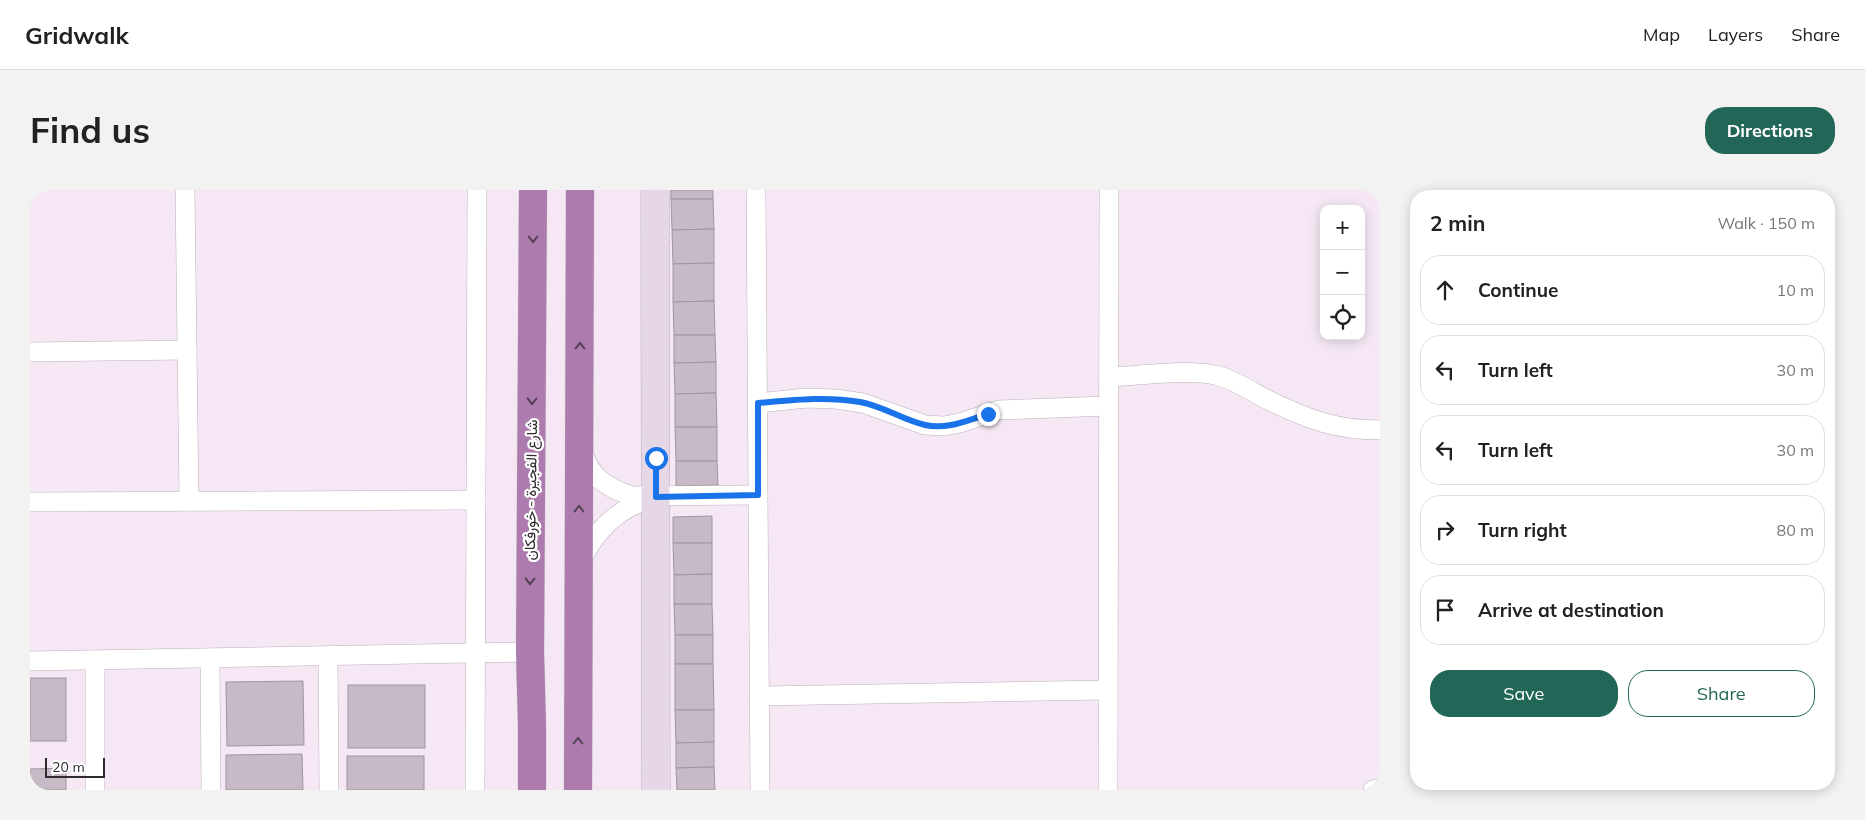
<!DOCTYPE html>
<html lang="en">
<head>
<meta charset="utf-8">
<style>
  body { margin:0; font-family:Mulish,Vazirmatn,sans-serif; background:#f2f2f2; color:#222 }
  .controls { position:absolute; right:15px; top:15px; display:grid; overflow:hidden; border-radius:10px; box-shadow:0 2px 12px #0003 }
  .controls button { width:45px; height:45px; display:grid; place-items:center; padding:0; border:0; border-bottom:1px solid #e0e0e0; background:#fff; color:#222; font:25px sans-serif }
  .scale { position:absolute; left:15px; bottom:12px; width:60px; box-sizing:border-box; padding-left:5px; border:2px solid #2e2a2e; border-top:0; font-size:14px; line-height:18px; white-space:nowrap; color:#2e2a2e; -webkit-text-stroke:4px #fff; paint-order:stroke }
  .stop { position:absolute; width:15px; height:15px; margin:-11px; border:4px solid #1a73e8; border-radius:50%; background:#fff }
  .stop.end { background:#1a73e8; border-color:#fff; box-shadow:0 1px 5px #0008 }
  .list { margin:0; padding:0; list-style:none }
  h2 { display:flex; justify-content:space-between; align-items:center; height:65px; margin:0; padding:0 20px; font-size:21px }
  h2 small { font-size:16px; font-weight:400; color:#767676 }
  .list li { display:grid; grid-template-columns:32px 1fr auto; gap:15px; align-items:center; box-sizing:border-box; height:70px; margin:0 10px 10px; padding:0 10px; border:1px solid #e0e0e0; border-radius:20px }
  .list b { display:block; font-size:19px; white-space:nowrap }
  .list em { font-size:16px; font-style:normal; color:#767676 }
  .actions { display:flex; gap:10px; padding:15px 20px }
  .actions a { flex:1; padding:11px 0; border:1px solid #226657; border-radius:20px; text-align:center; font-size:18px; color:#226657 }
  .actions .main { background:#226657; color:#fff }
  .icon { flex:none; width:28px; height:28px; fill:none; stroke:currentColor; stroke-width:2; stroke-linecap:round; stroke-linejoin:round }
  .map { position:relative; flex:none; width:1350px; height:600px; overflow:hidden; border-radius:20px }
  header { display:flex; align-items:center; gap:30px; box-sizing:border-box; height:70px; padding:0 25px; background:#fff; border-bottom:1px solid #e0e0e0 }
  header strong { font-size:24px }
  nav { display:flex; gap:28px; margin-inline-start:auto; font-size:18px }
  .intro { display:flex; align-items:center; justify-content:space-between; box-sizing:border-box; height:120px; padding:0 30px }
  h1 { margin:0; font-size:35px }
  .button { padding:12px 22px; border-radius:20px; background:#226657; color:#fff; font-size:18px; font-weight:700 }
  main { display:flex; gap:30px; padding:0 30px }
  aside { flex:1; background:#fff; border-radius:20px; box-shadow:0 2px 12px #0003 }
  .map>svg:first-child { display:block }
  .building { fill:#c6bac6; stroke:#a094a0 }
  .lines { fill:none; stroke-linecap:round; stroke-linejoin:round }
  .street-casing { stroke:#bbafbb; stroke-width:20 }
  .secondary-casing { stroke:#bbafbb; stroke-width:29 }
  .highway-casing { stroke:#d1d0d1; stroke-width:29 }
  .street { stroke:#fff; stroke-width:19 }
  .secondary { stroke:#e6d7e7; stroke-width:28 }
  .highway { stroke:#ad7bae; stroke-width:28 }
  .oneway { stroke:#544254 }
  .route { stroke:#1a73e8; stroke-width:6 }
  .labels { text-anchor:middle; stroke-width:4.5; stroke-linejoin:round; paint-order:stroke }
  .street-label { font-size:15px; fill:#2e2a2e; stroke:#fff }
</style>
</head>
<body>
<header>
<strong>Gridwalk</strong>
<nav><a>Map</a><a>Layers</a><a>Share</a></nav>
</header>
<div class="intro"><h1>Find us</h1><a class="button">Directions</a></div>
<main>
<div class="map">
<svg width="1350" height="600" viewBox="0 0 1350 600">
  <rect width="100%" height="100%" fill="#f5e8f4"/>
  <g class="building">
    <rect x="641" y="0" width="42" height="9"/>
    <path d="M641 9H683L684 39 642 40Z"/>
    <path d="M684 39V73L643 74 642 40Z"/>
    <path d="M684 73V111L643 112V74Z"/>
    <path d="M684 111 685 145H644L643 112Z"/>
    <path d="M644 145H685L686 172 644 173Z"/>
    <path d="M686 172V203L645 204 644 173Z"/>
    <path d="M686 203 687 237H645V204Z"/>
    <path d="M645 237H687V271H646Z"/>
    <path d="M646 271H687L688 295 646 296Z"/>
    <path d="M682 326V353H643V327Z"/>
    <path d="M643 353H682V384L644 385Z"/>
    <path d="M682 384V414H644V385Z"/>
    <path d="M644 414H682L683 445H645Z"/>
    <rect x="645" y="445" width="38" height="29"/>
    <path d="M645 474H683L684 520H645Z"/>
    <rect x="0" y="488" width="36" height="63"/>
    <path d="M273 491 274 555 197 556 196 492Z"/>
    <rect x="318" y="495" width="77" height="63"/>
    <path d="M645 520H684V552L646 553Z"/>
    <path d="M684 552V577L646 578V553Z"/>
    <path d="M272 564 273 600H196V565Z"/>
    <rect x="317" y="566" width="77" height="34"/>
    <path d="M684 577 685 600H647L646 578Z"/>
    <path d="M36 578V600H0V579Z"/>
  </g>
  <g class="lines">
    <g class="street-casing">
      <g id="street">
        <path d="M155 0 159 311"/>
        <path d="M726 0 730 600"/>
        <path d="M0 162 157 160"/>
        <path d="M1079 187C1109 186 1161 178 1189 186 1207 191 1224 203 1240 211 1279 230 1307 240 1350 240"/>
        <path d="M728 213 776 208 806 209 833 213 895 235 914 236 930 233 969 220 1078 216"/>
        <path d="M552 259C559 287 577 298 602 306L728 305"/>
        <path d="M0 312 446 310"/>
        <path d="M551 372C565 340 587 319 620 309"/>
        <path d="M298 466 299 600"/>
        <path d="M180 468 181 600"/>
        <path d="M65 470V600"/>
        <path d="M0 471 500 462"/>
        <path d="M729 506 1078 500"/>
        <path d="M445 600 447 0"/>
        <path d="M1078 600 1079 0"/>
        <path d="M1343 600 1350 599"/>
      </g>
    </g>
    <g class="secondary-casing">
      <path id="secondary" d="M625 0 626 600"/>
    </g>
    <g class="highway-casing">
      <g id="highway">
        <path d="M502 600V535L500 462 503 0"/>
        <path d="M548 600 550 0"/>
      </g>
    </g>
    <use href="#street" class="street"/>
    <use href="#secondary" class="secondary"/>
    <use href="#highway" class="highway"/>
  </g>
  <defs><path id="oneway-chevron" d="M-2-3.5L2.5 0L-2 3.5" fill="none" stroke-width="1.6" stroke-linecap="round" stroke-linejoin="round" transform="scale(1.25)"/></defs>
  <g class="oneway">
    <use href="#oneway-chevron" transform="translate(503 49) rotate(90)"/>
    <use href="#oneway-chevron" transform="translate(550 156) rotate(-90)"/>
    <use href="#oneway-chevron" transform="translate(502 211) rotate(91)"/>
    <use href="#oneway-chevron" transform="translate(549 319) rotate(-90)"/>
    <use href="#oneway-chevron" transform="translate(500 391) rotate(91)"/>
    <use href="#oneway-chevron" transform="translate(548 551) rotate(-90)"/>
  </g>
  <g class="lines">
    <path class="route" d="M626 268V307L728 305V213C762 210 796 206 830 212 853 216 873 230 895 235 917 240 938 230 958 224"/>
  </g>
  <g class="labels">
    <g class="street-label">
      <text transform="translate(501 300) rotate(-89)" y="5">شارع الفجيرة - خورفكان</text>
    </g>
  </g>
</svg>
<div class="controls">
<button>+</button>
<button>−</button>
<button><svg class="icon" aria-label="locate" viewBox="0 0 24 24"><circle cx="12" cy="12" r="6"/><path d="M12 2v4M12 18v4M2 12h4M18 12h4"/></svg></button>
</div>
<div class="scale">20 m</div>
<div class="stop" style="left:626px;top:268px"></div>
<div class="stop end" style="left:958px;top:224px"></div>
</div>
<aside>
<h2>2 min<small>Walk · 150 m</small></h2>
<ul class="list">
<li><svg class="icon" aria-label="ahead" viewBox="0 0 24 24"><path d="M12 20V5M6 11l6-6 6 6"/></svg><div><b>Continue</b></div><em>10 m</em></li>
<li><svg class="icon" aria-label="left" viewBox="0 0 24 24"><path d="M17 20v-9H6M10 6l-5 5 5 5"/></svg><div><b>Turn left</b></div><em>30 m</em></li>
<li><svg class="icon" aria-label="left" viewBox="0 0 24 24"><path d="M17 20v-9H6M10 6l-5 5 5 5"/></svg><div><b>Turn left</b></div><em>30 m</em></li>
<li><svg class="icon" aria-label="right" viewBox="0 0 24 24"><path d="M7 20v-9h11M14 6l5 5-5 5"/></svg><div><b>Turn right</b></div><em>80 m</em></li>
<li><svg class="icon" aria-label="arrive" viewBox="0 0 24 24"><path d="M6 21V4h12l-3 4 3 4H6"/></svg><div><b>Arrive at destination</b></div></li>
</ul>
<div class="actions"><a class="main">Save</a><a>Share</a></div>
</aside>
</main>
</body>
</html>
